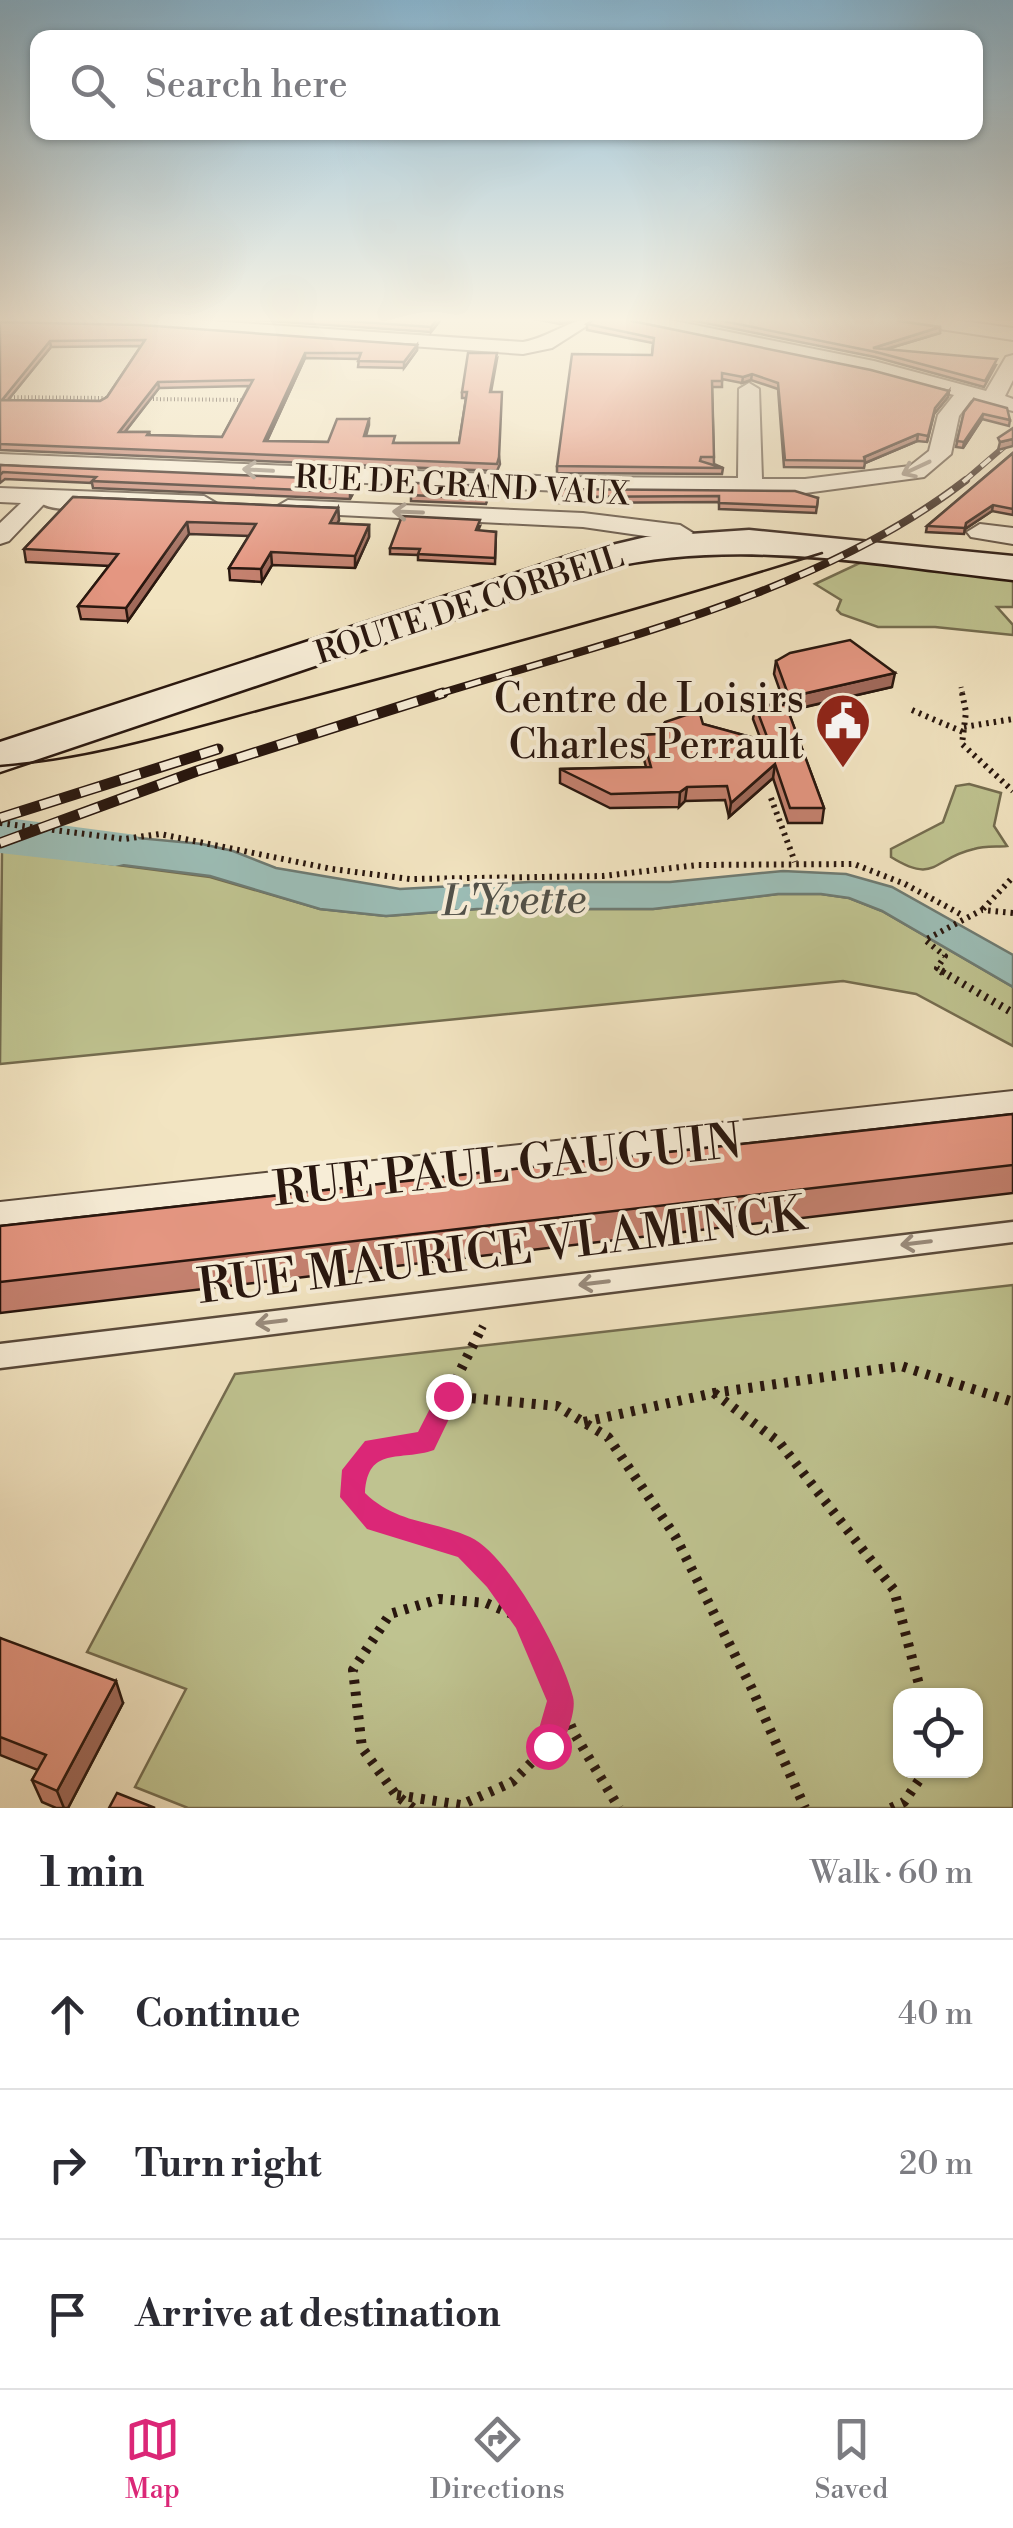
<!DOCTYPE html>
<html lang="en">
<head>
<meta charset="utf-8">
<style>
  body { margin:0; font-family:"Libre Bodoni",serif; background:#f2f2f3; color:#2b2b33 }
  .controls { position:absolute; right:30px; bottom:30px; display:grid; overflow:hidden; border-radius:20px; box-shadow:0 2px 8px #0004 }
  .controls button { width:90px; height:90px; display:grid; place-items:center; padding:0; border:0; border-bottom:2px solid #e1e1e2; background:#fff; color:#2b2b33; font:50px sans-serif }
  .stop { position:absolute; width:30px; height:30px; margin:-22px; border:8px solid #db2777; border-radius:50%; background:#fff }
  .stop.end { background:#db2777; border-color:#fff; box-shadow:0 2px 10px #0008 }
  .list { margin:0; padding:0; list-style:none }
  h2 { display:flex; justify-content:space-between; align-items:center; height:130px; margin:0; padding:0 40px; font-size:42px }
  h2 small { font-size:32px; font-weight:400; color:#7c7c81 }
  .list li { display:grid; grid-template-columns:65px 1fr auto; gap:30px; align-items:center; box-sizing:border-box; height:150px; padding:0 40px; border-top:2px solid #e1e1e2 }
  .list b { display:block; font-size:38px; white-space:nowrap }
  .list em { font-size:32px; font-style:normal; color:#7c7c81 }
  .icon { flex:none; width:55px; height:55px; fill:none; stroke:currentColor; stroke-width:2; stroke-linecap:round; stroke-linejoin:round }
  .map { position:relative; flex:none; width:1013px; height:1808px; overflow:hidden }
  .search { position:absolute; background:#fff; box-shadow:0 2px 8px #0004; left:30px; right:30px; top:30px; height:110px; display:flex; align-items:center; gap:25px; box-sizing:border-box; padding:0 35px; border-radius:20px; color:#7c7c81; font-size:38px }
  .sheet { height:580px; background:#fff }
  nav { display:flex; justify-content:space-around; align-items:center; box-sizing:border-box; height:140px; border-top:2px solid #e1e1e2; background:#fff; font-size:28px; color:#7c7c81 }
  nav a { display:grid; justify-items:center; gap:5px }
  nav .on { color:#db2777 }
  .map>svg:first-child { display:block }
  .green { fill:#bfc390; stroke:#746c4f; stroke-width:2.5; fill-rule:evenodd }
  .water { fill:#9cbeb7; stroke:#6e7b73; stroke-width:2.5 }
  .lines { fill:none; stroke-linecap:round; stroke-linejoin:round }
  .river { fill:#9cbeb7; fill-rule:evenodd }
  .service-casing { stroke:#5a4a3b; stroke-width:5 }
  .minor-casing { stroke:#5a4a3b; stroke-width:4 }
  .secondary-casing { stroke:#28160e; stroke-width:5 }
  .path-far4 { stroke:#28160e; stroke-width:4; stroke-dasharray:1 2.5; stroke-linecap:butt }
  .path-far3 { stroke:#28160e; stroke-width:5; stroke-dasharray:1 4; stroke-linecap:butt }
  .path-far2 { stroke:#28160e; stroke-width:6; stroke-dasharray:2.5 5; stroke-linecap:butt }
  .path-far1 { stroke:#28160e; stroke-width:8; stroke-dasharray:2.5 6; stroke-linecap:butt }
  .path { stroke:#28160e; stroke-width:10; stroke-dasharray:4 8; stroke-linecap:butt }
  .service { fill:#f7edd7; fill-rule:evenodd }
  .minor { fill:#f7edd7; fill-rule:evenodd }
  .secondary { fill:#f7edd7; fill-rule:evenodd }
  .tram { stroke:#28160e; stroke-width:2.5 }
  .rail-far2-casing { stroke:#28160e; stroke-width:6 }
  .rail-far1-casing { stroke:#28160e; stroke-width:8 }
  .rail-casing { stroke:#28160e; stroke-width:11 }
  .rail-far2 { stroke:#f7edd7; stroke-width:4; stroke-dasharray:12; stroke-linecap:butt }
  .rail-far1 { stroke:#f7edd7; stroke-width:5; stroke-dasharray:16; stroke-linecap:butt }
  .rail { stroke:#f7edd7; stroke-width:8; stroke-dasharray:21; stroke-linecap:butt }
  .wall { fill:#c4816f; stroke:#28160e; stroke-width:2.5; fill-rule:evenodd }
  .shaded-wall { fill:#a0695a; stroke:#28160e; stroke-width:2.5 }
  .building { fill:#e49681; stroke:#28160e; stroke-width:2.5; fill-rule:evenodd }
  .oneway { stroke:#9a8c7d }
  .route { fill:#db2777 }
  .labels { text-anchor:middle; stroke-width:8; stroke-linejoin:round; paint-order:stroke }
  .far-street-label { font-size:32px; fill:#28160e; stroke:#f7edd7 }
  .poi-label { font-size:40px; fill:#28160e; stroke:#f7edd7; text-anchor:end }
  .water-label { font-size:42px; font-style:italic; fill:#515149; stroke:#f7edd7 }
  .near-street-label { font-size:48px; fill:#28160e; stroke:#f7edd7 }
</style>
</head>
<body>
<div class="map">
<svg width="1013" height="1808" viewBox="0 0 1013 1808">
  <rect width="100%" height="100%" fill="#f2e4c1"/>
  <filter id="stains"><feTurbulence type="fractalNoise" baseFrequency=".002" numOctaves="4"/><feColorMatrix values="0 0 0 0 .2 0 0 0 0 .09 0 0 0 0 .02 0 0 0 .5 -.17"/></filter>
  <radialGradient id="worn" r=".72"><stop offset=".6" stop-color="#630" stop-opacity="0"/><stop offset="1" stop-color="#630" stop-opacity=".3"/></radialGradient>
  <g class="green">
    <path d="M866 560 1013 573V607H997L1013 625V635L935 627H878L841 614 837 610 841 600 815 584Z"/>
    <path d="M969 784 1001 793 994 826 1007 846C997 847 984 846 974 849 933 858 936 885 891 857V849L943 822 956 786Z"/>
    <path d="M2 850 210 877 320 909 386 916 477 909H653L778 894H821L849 898 882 911 1013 987V1046L916 994 843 981 0 1064Z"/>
    <path d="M1013 1285V1808H188L135 1787 186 1689 87 1652 235 1374ZM900 1696H976V1770H900Z"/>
  </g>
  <path class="water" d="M53 830 202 844 233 851 276 868 400 889 529 882H670L783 871 846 874 892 887 1013 955V987L882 911 849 898 821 894H778L653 909H477L386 916 320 909 210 876 2 850Z"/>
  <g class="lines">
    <path class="river" d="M0 817 136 835 145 848 136 861 115 866 0 853Z"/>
    <g class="service-casing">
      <g id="service">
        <path d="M37 492 53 501 87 499 93 503C75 512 50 511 33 499L31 496Z"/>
        <path d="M1013 1222V1242L0 1368V1344Z"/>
      </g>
    </g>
    <g class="minor-casing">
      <g id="minor">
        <path d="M0 318H166L523 342C551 337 569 318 599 318L552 348 523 354 142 327 0 324Z"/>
        <path d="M623 318H660L874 361 986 391 1006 357 1013 355V380L1005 396 1013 399V411L971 400 959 416 951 454 924 477 805 493 562 491 0 468V454L562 477 738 478 739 389 749 383 759 389 762 479H805L910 466 929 451 938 415 954 395 871 372 632 323Z"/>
        <path d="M891 318H940L1013 328V340L900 323Z"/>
        <path d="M0 488 204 496 216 503 204 510 44 504 9 541 0 544V523L21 503 0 502Z"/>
        <path d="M288 500 583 513 680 525 693 533 680 541 583 527 279 512 276 507Z"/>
        <path d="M980 524 1013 528V544L971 537 967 532Z"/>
        <path d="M1013 1091V1123L0 1240V1202Z"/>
      </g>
    </g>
    <g class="secondary-casing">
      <path id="secondary" d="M749 530 1013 556V580C877 565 738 537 603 569L0 772V742L578 553 646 537Z"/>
    </g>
    <g class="path-far4">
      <path d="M0 397 109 398"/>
      <path d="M146 399 249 400"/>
    </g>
    <path class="path-far3" d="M961 687 963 695"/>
    <g class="path-far2">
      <path d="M962 693 966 712 962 744 1013 791"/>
      <path d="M912 710 963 732"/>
      <path d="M964 727 1013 719"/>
      <path d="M771 798 795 862"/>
      <path d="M0 823 124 839 160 834 332 869 410 879 603 876 698 865 854 864 905 884 964 916"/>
      <path d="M983 909 1013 877"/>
      <path d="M945 973 937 968 945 956 925 940 982 910 1013 913"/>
    </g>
    <g class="path-far1">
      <path d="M941 971 1013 1013"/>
      <path d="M478 1336 485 1322"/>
    </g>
    <g class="path">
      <path d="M479 1333 425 1442 373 1449 355 1470 353 1497 376 1521 466 1548 496 1578 525 1619 574 1733 619 1808"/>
      <path d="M714 1393 779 1442 894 1590 922 1696"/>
      <path d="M448 1396 557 1406 608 1437 675 1536 752 1689 805 1808"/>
      <path d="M584 1422 714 1393 901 1366 1013 1402"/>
      <path d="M397 1795 461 1805 512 1782 548 1746 560 1702"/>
      <path d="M413 1808 396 1795 362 1748 353 1670 390 1614 439 1599 486 1603 524 1619"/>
      <path d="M891 1808 904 1802 926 1770"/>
    </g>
    <use href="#service" class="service"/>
    <use href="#minor" class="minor"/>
    <use href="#secondary" class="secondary"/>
    <path class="tram" d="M0 766C103 758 203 724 303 699 477 653 650 607 822 553"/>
    <g class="rail-far2-casing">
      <path id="rail-far2" d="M963 482 1013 439"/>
    </g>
    <g class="rail-far1-casing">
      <path id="rail-far1" d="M435 695C610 641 819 594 966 480"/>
    </g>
    <g class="rail-casing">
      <g id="rail">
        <path d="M0 818 218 749"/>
        <path d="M0 843 197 771 443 693"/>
      </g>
    </g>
    <use href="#rail-far2" class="rail-far2"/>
    <use href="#rail-far1" class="rail-far1"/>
    <use href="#rail" class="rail"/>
  </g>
  <g class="wall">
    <path d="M225 318H442L431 332Z"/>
    <path d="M530 318H583L560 324Z"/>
    <path d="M680 318H894L899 321 940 327V333L887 349 996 365 984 387 875 357Z"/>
    <path d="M632 321 949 391 948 397 934 414 927 442 917 441 865 463 864 468 784 467 778 389 751 380 742 383 722 379V387H712L714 464 723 468 722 474 557 473V466L652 355 653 343 587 330V324Z"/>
    <path d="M0 322 417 345V350L404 368 358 367 359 359 305 358 267 441 328 442 369 419V425L366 436 395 443H459L466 398H462V392L497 359 491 392 500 464 497 471 0 450ZM141 346 107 397 100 401 8 400 51 347ZM249 386 222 437 150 435 149 432H125L159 388Z"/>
    <path d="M974 399 1010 420 1009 426 982 419 963 448 956 447 964 412Z"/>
    <path d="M1013 453V515L992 511 965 529 964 534 926 532 927 526Z"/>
    <path d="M0 465 357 486 350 499 93 488 92 483 5 479 0 483Z"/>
    <path d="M556 489 818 498 816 513 719 509V502L556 503Z"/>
    <path d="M490 492 486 504 411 501V495Z"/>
    <path d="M73 497 338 508 339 520 337 524 369 525V537L355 568 272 565 262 582 230 580 229 568 249 536 189 534 128 621 81 619 78 606 109 566 26 562 24 549Z"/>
    <path d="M480 526 478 531 496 532 495 564 418 560V555L390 554V548Z"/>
    <path d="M776 661 892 687 788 711 824 808 822 823H788L773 778 729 817 725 800 685 801 679 807 610 808 560 783V769L646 767 641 748 642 735 657 734 703 724 761 740 753 719 755 705H785L774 674Z"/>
    <path d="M1013 1114V1193L0 1313V1226Z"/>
    <path d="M0 1638 123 1703 68 1808H56L42 1802 32 1780 38 1770 0 1755Z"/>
  </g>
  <g class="shaded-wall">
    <path d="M438 318H442L431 332V327Z"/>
    <path d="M562 318H583L560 324V319Z"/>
    <path d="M940 327V333L876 352 873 348Z"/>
    <path d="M50 341 51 347 3 406 2 400Z"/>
    <path d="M417 345V350L404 368V362Z"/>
    <path d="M305 353V358L264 447V441Z"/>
    <path d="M752 374 751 380 742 383 743 377Z"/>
    <path d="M158 382 159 388 120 438 119 432Z"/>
    <path d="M949 391 948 397 934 414 927 442 935 408Z"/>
    <path d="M983 414 982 419 963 448 964 442Z"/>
    <path d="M918 434 917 441 865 463 864 457Z"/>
    <path d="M1013 439V446L998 450 1000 442Z"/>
    <path d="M356 480 357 486 350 499V492Z"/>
    <path d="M993 505 992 511 965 529 966 523Z"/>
    <path d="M338 508 339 520 331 535 330 523Z"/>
    <path d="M187 522 189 534 128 621 126 608Z"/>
    <path d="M369 525V537L355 568V556Z"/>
    <path d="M271 552 272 565 262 582 261 569Z"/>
    <path d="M895 673 892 687 787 711 789 697Z"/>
    <path d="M775 764 773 778 729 817 731 803Z"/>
    <path d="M687 787 685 801 679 807 680 792Z"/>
    <path d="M116 1681 123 1703 68 1808H64L57 1791Z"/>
  </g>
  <g class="building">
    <path d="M306 318H438L431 327Z"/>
    <path d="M597 318H626L632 321 871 370 949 391 935 408 928 436 918 434 864 457 865 461 785 460 778 383 752 374 743 377 722 373V381H712L714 457H701L700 461 723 468 557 466 572 354 652 355 654 338 587 324Z"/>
    <path d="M708 318H894L899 321 940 327 873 348 997 359 985 381 876 352Z"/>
    <path d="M0 322 141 325 417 345 404 362 358 361 361 353H305L264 441 328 442 337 419H369L364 436H395L393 443H459L467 392H462L468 353H497L490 392H502L499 457 497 464 0 444ZM145 340 107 397 100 401 2 400 50 341ZM253 380 222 437 147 435 149 432H119L158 382Z"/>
    <path d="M974 399 1007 408 1010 420 983 414 964 442 957 441 964 412Z"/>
    <path d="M1013 428V439L1000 442 998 438Z"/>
    <path d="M1013 453V509L993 505 966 523 965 528 927 526Z"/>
    <path d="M0 465 356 480 350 492 92 481 96 477 3 472 0 475Z"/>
    <path d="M416 483 490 486 486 499 411 495Z"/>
    <path d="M556 489 795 491 818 498 817 507 719 503V496L556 497Z"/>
    <path d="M73 497 338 508 330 523 369 525 355 556 271 552 261 569 229 568 256 524 187 522 126 608 78 606 118 554 24 549Z"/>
    <path d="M402 516 480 520 476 530 496 532 495 558 418 554 420 549 390 548Z"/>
    <path d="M850 640 895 673 789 697 776 661 790 653Z"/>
    <path d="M755 705H786L824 808H790L775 764 731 803 727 786 687 787 680 792 611 794 560 769 651 767 642 735 657 734 665 722 686 715 700 714 703 724 769 742Z"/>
    <path d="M1013 1114V1165L0 1282V1226Z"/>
    <path d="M0 1638 116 1681 57 1791 32 1780 46 1755 0 1737Z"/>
    <path d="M117 1793 155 1808H109Z"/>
  </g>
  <defs><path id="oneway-shaft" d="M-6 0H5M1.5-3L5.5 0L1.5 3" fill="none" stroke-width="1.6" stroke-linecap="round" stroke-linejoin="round" transform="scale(2.5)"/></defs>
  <g class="oneway">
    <use href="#oneway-shaft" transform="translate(916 468) rotate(155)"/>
    <use href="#oneway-shaft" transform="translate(258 470) rotate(-177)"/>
    <use href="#oneway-shaft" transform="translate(408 512) rotate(-178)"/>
    <use href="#oneway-shaft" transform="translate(916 1243) rotate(173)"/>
    <use href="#oneway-shaft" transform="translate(594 1283) rotate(173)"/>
    <use href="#oneway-shaft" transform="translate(271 1322) rotate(173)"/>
  </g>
  <linearGradient id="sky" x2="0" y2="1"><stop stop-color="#89b8d4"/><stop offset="0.56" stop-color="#f9f3e3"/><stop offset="1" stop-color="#f9f3e3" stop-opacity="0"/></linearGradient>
  <rect width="1013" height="571" fill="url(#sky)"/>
  <path class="route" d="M448 1386 456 1389 460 1396 434 1450C400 1462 368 1445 365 1493 397 1524 432 1520 470 1537 509 1555 563 1656 573 1697 577 1712 564 1741 558 1756L548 1760 538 1756 534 1746 547 1701 516 1628 487 1587 458 1557 367 1529 340 1497 342 1470 365 1441 418 1432 440 1389Z"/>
  <defs>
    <g id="civic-pin" transform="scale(2.875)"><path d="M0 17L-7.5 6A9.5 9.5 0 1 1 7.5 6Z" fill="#8f2418" stroke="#f7edd7"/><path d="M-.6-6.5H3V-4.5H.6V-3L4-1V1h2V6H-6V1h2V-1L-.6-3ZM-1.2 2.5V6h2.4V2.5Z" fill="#fff"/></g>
  </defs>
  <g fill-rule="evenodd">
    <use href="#civic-pin" x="843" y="721"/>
  </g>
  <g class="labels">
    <g class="far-street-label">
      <text transform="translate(462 485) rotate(3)" y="11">RUE DE GRAND VAUX</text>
      <text transform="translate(469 604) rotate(-18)" y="11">ROUTE DE CORBEIL</text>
    </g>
    <g class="poi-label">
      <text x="804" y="712">Centre de Loisirs<tspan x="804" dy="46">Charles Perrault</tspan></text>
    </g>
    <g class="water-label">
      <text transform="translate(514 899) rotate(-1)" y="15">L'Yvette</text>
    </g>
    <g class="near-street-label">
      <text transform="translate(507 1164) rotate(-6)" y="17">RUE PAUL GAUGUIN</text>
      <text transform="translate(501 1249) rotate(-7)" y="17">RUE MAURICE VLAMINCK</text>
    </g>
  </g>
  <rect width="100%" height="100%" filter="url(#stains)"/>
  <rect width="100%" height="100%" fill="url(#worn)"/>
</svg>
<div class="controls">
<button><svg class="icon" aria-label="locate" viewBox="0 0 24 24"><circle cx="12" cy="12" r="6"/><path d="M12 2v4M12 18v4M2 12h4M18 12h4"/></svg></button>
</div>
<div class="stop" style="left:548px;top:1746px"></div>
<div class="stop end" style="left:448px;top:1396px"></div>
<div class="search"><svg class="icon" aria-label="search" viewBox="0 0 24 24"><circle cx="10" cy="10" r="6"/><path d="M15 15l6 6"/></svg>Search here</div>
</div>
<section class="sheet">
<h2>1 min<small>Walk · 60 m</small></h2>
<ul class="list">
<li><svg class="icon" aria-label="ahead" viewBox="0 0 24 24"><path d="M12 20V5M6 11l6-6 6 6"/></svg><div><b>Continue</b></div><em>40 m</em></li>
<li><svg class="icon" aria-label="right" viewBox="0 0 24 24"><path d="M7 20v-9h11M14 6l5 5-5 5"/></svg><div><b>Turn right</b></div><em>20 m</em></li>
<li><svg class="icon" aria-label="arrive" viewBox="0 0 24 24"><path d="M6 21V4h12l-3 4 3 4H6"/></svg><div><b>Arrive at destination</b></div></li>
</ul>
</section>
<nav>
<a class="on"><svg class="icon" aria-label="map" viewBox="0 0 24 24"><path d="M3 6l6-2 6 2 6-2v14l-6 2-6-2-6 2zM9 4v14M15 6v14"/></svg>Map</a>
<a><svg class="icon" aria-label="directions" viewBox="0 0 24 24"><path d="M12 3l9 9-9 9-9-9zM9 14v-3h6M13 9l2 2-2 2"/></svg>Directions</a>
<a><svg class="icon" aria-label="saved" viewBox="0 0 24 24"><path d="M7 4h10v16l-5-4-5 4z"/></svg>Saved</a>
</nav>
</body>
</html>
